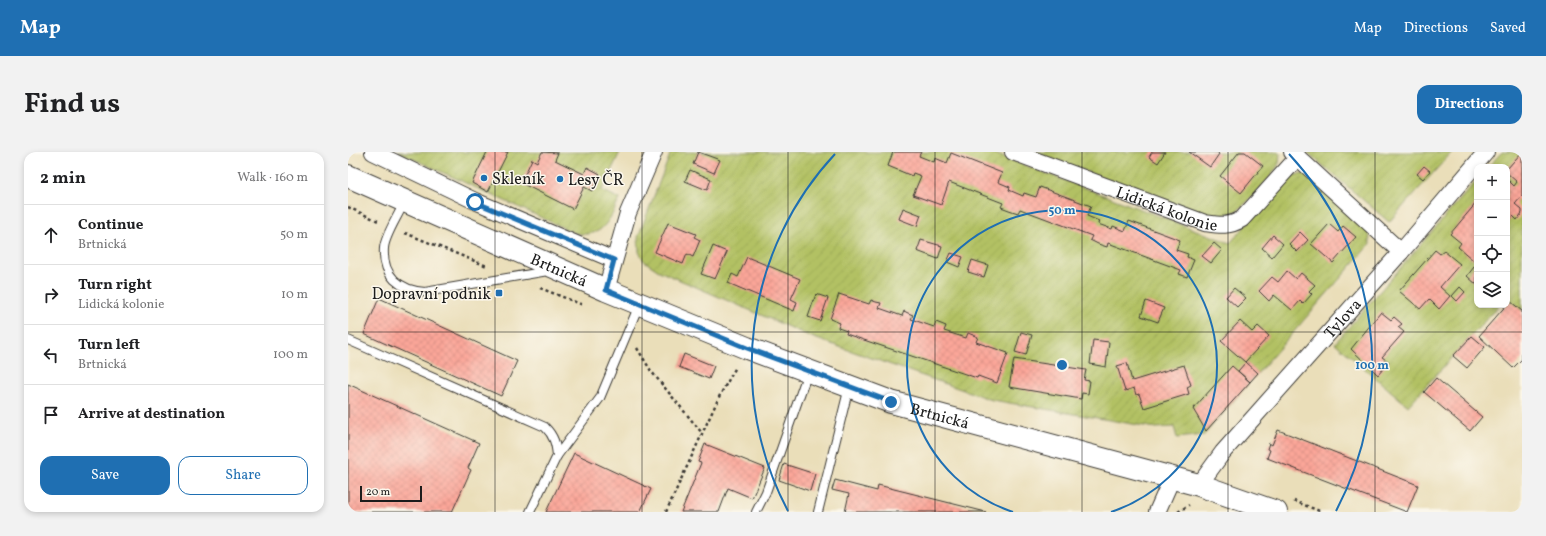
<!DOCTYPE html>
<html lang="en">
<head>
<meta charset="utf-8">
<style>
  body { margin:0; font-family:Vollkorn,serif; background:#f2f2f2; color:#202124 }
  .controls { position:absolute; right:12px; top:12px; display:grid; overflow:hidden; border-radius:8px; box-shadow:0 2px 6px #0003 }
  .controls button { width:36px; height:36px; display:grid; place-items:center; padding:0; border:0; border-bottom:1px solid #e0e0e0; background:#fff; color:#202124; font:20px sans-serif }
  .scale { position:absolute; left:12px; bottom:10px; width:62px; box-sizing:border-box; padding-left:4px; border:2px solid #1c1c1c; border-top:0; font-size:11px; line-height:14px; white-space:nowrap; color:#1c1c1c; -webkit-text-stroke:3px #fbf7ec; paint-order:stroke }
  .stop { position:absolute; width:12px; height:12px; margin:-9px; border:3px solid #1f6fb2; border-radius:50%; background:#fff }
  .stop.end { background:#1f6fb2; border-color:#fff; box-shadow:0 1px 4px #0008 }
  .list { margin:0; padding:0; list-style:none }
  h2 { display:flex; justify-content:space-between; align-items:center; height:52px; margin:0; padding:0 16px; font-size:17px }
  h2 small { font-size:13px; font-weight:400; color:#757577 }
  .list li { display:grid; grid-template-columns:26px 1fr auto; gap:12px; align-items:center; box-sizing:border-box; height:60px; padding:0 16px; border-top:1px solid #e0e0e0 }
  .list b { display:block; font-size:15px; white-space:nowrap }
  .list p { margin:0; font-size:13px; white-space:nowrap; color:#757577 }
  .list em { font-size:13px; font-style:normal; color:#757577 }
  .actions { display:flex; gap:8px; padding:12px 16px }
  .actions a { flex:1; padding:9px 0; border:1px solid #1f6fb2; border-radius:12px; text-align:center; font-size:14px; color:#1f6fb2 }
  .actions .main { background:#1f6fb2; color:#fff }
  .icon { flex:none; width:22px; height:22px; fill:none; stroke:currentColor; stroke-width:2; stroke-linecap:round; stroke-linejoin:round }
  .map { position:relative; flex:none; width:1174px; height:360px; overflow:hidden; border-radius:12px }
  header { display:flex; align-items:center; gap:24px; box-sizing:border-box; height:56px; padding:0 20px; background:#1f6fb2; color:#fff }
  header strong { font-size:19px }
  nav { display:flex; gap:22px; margin-inline-start:auto; font-size:14px }
  .intro { display:flex; align-items:center; justify-content:space-between; box-sizing:border-box; height:96px; padding:0 24px }
  h1 { margin:0; font-size:28px }
  .button { padding:10px 18px; border-radius:12px; background:#1f6fb2; color:#fff; font-size:14px; font-weight:700 }
  main { display:flex; gap:24px; padding:0 24px }
  aside { flex:1; background:#fff; border-radius:12px; box-shadow:0 2px 6px #0003 }
  .map>svg:first-child { display:block }
  .garden { fill:url(#garden-furrows); stroke:#676e40 }
  .building { fill:url(#building-cross-hatch) }
  .lines { fill:none; stroke-linecap:round; stroke-linejoin:round }
  .service-casing { stroke:#3b3934; stroke-width:10 }
  .minor-casing { stroke:#3b3934; stroke-width:18 }
  .secondary-casing { stroke:#3b3934; stroke-width:24 }
  .path { stroke:#3b3934; stroke-width:2.5; stroke-dasharray:3 3; stroke-linecap:butt }
  .service { stroke:#fff; stroke-width:8 }
  .minor { stroke:#fff; stroke-width:16 }
  .secondary { stroke:#fff; stroke-width:22 }
  .route { stroke:#1f6fb2; stroke-width:5 }
  .grid { fill:none; stroke:#1c1c1c; stroke-width:1; stroke-opacity:0.55 }
  .ring { fill:none; stroke:#1f6fb2; stroke-width:2 }
  .poi-dot { fill:#1f6fb2; stroke:#fbf7ec; stroke-width:1.5 }
  .labels { text-anchor:middle; stroke-width:3; stroke-linejoin:round; paint-order:stroke }
  .poi-label { font-size:16px; fill:#1c1c1c; stroke:#fbf7ec; text-anchor:start }
  .street-label { font-size:16px; fill:#1c1c1c; stroke:#fbf7ec }
  .centre { fill:#1f6fb2; stroke:#fbf7ec; stroke-width:2 }
  .ring-label { font-size:12px; text-anchor:middle; font-weight:bold; fill:#1f6fb2; stroke:#fbf7ec; stroke-width:3; stroke-linejoin:round; paint-order:stroke }
</style>
</head>
<body>
<header>
<strong>Map</strong>
<nav><a>Map</a><a>Directions</a><a>Saved</a></nav>
</header>
<div class="intro"><h1>Find us</h1><a class="button">Directions</a></div>
<main>
<aside>
<h2>2 min<small>Walk · 160 m</small></h2>
<ul class="list">
<li><svg class="icon" aria-label="ahead" viewBox="0 0 24 24"><path d="M12 20V5M6 11l6-6 6 6"/></svg><div><b>Continue</b><p>Brtnická</p></div><em>50 m</em></li>
<li><svg class="icon" aria-label="right" viewBox="0 0 24 24"><path d="M7 20v-9h11M14 6l5 5-5 5"/></svg><div><b>Turn right</b><p>Lidická kolonie</p></div><em>10 m</em></li>
<li><svg class="icon" aria-label="left" viewBox="0 0 24 24"><path d="M17 20v-9H6M10 6l-5 5 5 5"/></svg><div><b>Turn left</b><p>Brtnická</p></div><em>100 m</em></li>
<li><svg class="icon" aria-label="arrive" viewBox="0 0 24 24"><path d="M6 21V4h12l-3 4 3 4H6"/></svg><div><b>Arrive at destination</b></div></li>
</ul>
<div class="actions"><a class="main">Save</a><a>Share</a></div>
</aside>
<div class="map">
<svg width="1174" height="360" viewBox="0 0 1174 360">
  <defs>
    <pattern id="garden-furrows" width="10" height="10" patternUnits="userSpaceOnUse"><rect width="10" height="10" fill="#b2c164"/><path d="M-1 1l2-2M0 10L10 0M9 11l2-2" fill="none" stroke="#98a556"/></pattern>
    <pattern id="building-cross-hatch" width="8" height="8" patternUnits="userSpaceOnUse"><rect width="8" height="8" fill="#fba699"/><path d="M0 0l8 8M0 8l8-8" fill="none" stroke="#d78e83"/></pattern>
  </defs>
  <rect width="100%" height="100%" fill="#fbf7ec"/>
  <filter id="ink" filterUnits="userSpaceOnUse"><feTurbulence type="fractalNoise" baseFrequency=".025" numOctaves="2"/><feDisplacementMap in="SourceGraphic" scale="8" xChannelSelector="R" yChannelSelector="G"/><feConvolveMatrix kernelMatrix="1 2 1 2 8 2 1 2 1" color-interpolation-filters="sRGB"/></filter>
  <filter id="wash" filterUnits="userSpaceOnUse"><feTurbulence type="fractalNoise" baseFrequency=".012" numOctaves="4" result="noise"/><feDisplacementMap in="SourceGraphic" scale="16" xChannelSelector="R" yChannelSelector="G"/><feGaussianBlur stdDeviation="0.9" result="paint"/><feColorMatrix in="noise" values="0 0 0 0 0 0 0 0 0 0 0 0 0 0 0 0 0 1.4 0 .05"/><feComposite in="paint" operator="in"/></filter>
  <g filter="url(#wash)">
    <rect width="100%" height="100%" fill="#eadeb9"/>
    <g class="garden">
      <path d="M50 0H272L254 38 272 47C261 68 255 87 227 81Z"/>
      <path d="M323 0H642L882 91 944 23 958 22 1021 79 1022 92 856 283 829 286 826 275 808 276 644 248 466 186 311 119 296 109 291 100 290 85Z"/>
      <path d="M686 0H930L932 2C931 5 932 8 931 11 928 20 896 55 888 59 878 64 868 65 858 64Z"/>
      <path d="M959 0H1104L1041 70Z"/>
      <path d="M1154 0H1174V159L1159 146V15H1140Z"/>
      <path d="M1129 28V153H1151L1060 254 987 191Z"/>
    </g>
    <g id="blocks">
      <g class="building">
        <path d="M139 0H160L140 40 124 31Z"/>
        <path d="M194 0 210 1 207 8 236 22 239 15 252 22 244 39 236 35 225 57 173 31 184 7 189 10Z"/>
        <path d="M350 0 372 8 366 21 345 12Z"/>
        <path d="M545 0H573L571 4 586 10 587 6 599 11 603 1 654 21 650 30 662 35 661 38 675 44 676 41 688 45 692 35 743 54 739 64 751 69 750 72 764 77 765 74 777 79 781 69 832 88 828 98 840 102 839 105 846 108 839 125 831 122 833 118 760 91 759 95 750 92 742 88 744 84 672 57 670 61 661 58 653 55 655 51 601 30 593 53 565 43 573 24 565 21 564 24 540 14Z"/>
        <path d="M804 0H817L810 11 801 5Z"/>
        <path d="M841 0H869L871 2 862 15Z"/>
        <path d="M891 0H897L915 14 893 41 872 24Z"/>
        <path d="M1174 0V44L1167 52 1174 58V61L1169 68 1165 64 1159 71V29L1160 28 1166 34 1169 30 1159 21V17Z"/>
        <path d="M1076 14 1082 19 1075 27 1069 22Z"/>
        <path d="M342 18 363 27 359 38 337 29Z"/>
        <path d="M1129 50V104L1125 108 1110 95 1113 91 1102 82Z"/>
        <path d="M555 56 573 63 569 74 551 67Z"/>
        <path d="M320 71 348 82 346 85 352 88 345 105 339 102 335 112 307 100Z"/>
        <path d="M981 72 990 80 995 74 1008 85 985 111 963 92Z"/>
        <path d="M952 80 960 88 949 100 941 92Z"/>
        <path d="M925 83 935 92 924 105 914 96Z"/>
        <path d="M573 88 594 94 590 107 569 99Z"/>
        <path d="M866 91 874 98 863 111 854 104Z"/>
        <path d="M365 94 379 100 367 127 353 122Z"/>
        <path d="M1087 98 1092 102 1096 99 1112 112 1092 135 1102 144 1091 157 1081 147 1072 157 1051 139Z"/>
        <path d="M603 101 615 105 611 115 599 110Z"/>
        <path d="M399 105 452 127 443 147 449 150 446 159 380 131 384 122 390 125Z"/>
        <path d="M624 108 640 113 636 125 620 120Z"/>
        <path d="M1126 115 1129 118V133L1119 124Z"/>
        <path d="M939 119 948 127 953 121 967 133 961 139 964 142 955 152 952 149 944 158 926 143 921 149 911 139 924 125 930 130Z"/>
        <path d="M1112 135 1117 140 1109 149 1104 144Z"/>
        <path d="M886 136 898 146 889 155 878 145Z"/>
        <path d="M468 142 480 146 472 169 460 165Z"/>
        <path d="M491 142 521 152 523 148 528 150 533 151 531 156 554 164 556 159 560 161 565 163 563 167 586 175 588 170 598 174 596 179 618 186 620 181 630 185 628 190 660 201 649 231 630 224 629 226 498 182 499 179 490 176 492 171 482 167Z"/>
        <path d="M31 146 169 209 153 244 16 182Z"/>
        <path d="M798 149 816 156 810 170 793 164Z"/>
        <path d="M1162 149 1174 159V207L1165 216 1131 184Z"/>
        <path d="M1033 160 1043 168 1046 165 1054 172 1050 175 1056 180 1034 205 1041 210 1030 223 1003 197Z"/>
        <path d="M892 169 904 180 910 174 921 184 897 210 873 189Z"/>
        <path d="M673 180 684 183 678 203 667 200Z"/>
        <path d="M1124 184 1137 195 1119 216 1105 204Z"/>
        <path d="M745 188 761 190 758 215 742 212Z"/>
        <path d="M336 202 366 214 361 227 331 215Z"/>
        <path d="M666 207 738 218 736 228 742 229 740 242 734 241 733 247 661 235Z"/>
        <path d="M898 210 910 221 902 230 890 219Z"/>
        <path d="M779 211 784 229 836 213 843 233 839 235 841 242 796 256 791 242 788 243 786 236 777 239 769 214Z"/>
        <path d="M884 214 902 230 858 279 845 257Z"/>
        <path d="M1088 226 1134 265 1122 279 1076 240Z"/>
        <path d="M0 232 131 291 120 316 123 318 104 360H0Z"/>
        <path d="M930 278 1070 333 1059 360 919 306 922 298 919 297 921 291 924 293Z"/>
        <path d="M357 292 417 316 404 346 380 336 371 360H333L353 311 350 310Z"/>
        <path d="M226 301 303 337 292 360H198Z"/>
        <path d="M436 312 467 322 462 339 431 328Z"/>
        <path d="M487 328 529 339 530 333 638 360H497L501 342 484 338Z"/>
      </g>
    </g>
  </g>
  <g filter="url(#ink)">
    <use href="#blocks" fill-opacity="0" stroke="#3b3934" stroke-width="1"/>
    <g class="lines">
      <g class="service-casing">
        <g id="service">
          <path d="M56 50C51 63 37 83 36 96 34 124 52 138 77 140L200 119"/>
          <path d="M0 188 197 275C206 284 208 292 209 304L182 360"/>
          <path d="M209 304 252 246 291 153"/>
          <path d="M408 360 418 340 460 220"/>
          <path d="M470 360 501 235"/>
        </g>
      </g>
      <g class="minor-casing">
        <g id="minor">
          <path d="M25 0 127 49 266 108"/>
          <path id="s1" d="M665 0 857 71C871 73 881 75 894 67L950 5"/>
          <path d="M944 0 1053 100"/>
          <path d="M258 138 280 61 306 0"/>
          <path id="s2" d="M851 333 875 300 1053 100 1138 0"/>
          <path d="M809 360 824 326"/>
        </g>
      </g>
      <g class="secondary-casing">
        <g id="secondary">
          <path id="s3" d="M0 24 258 138 399 196 543 250 851 333 928 360"/>
        </g>
      </g>
      <g class="path">
        <path d="M0 55 30 69"/>
        <path d="M57 81 139 114"/>
        <path d="M192 136 235 153"/>
        <path d="M289 196 303 219 354 281"/>
        <path d="M946 349 974 360"/>
        <path d="M318 360 372 243 388 215"/>
        <path d="M830 360 841 353"/>
      </g>
      <use href="#service" class="service"/>
      <use href="#minor" class="minor"/>
      <use href="#secondary" class="secondary"/>
    </g>
  </g>
  <g class="lines" filter="url(#ink)">
    <path class="route" d="M127 50 266 108 258 138 399 196 543 250"/>
  </g>
  <path class="grid" d="M147 0V360M294 0V360M440 0V360M587 0V360M734 0V360M880 0V360M1027 0V360M0 180H1174"/>
  <g class="ring">
    <path d="M665 360A155 155 0 1 1 763 360"/>
    <path d="M440 359A310 310 0 0 1 487 2M941 2A310 310 0 0 1 988 359"/>
  </g>
  <g class="poi-dot">
    <circle cx="136" cy="26" r="4"/>
    <circle cx="212" cy="27" r="4"/>
    <rect x="147" y="137" width="8" height="8" rx="2"/>
  </g>
  <g class="labels">
    <g class="poi-label">
      <text x="144" y="32">Skleník</text>
      <text x="220" y="33">Lesy ČR</text>
      <text x="143" y="147" text-anchor="end">Dopravní podnik</text>
    </g>
    <g class="street-label">
      <text dy="6" stroke="none"><textPath href="#s1" startOffset="164">Lidická kolonie</textPath></text>
      <text dy="6" stroke="none"><textPath href="#s3" startOffset="231">Brtnická</textPath></text>
      <text dy="6" stroke="none"><textPath href="#s2" startOffset="220">Tylova</textPath></text>
      <text dy="6" stroke="none"><textPath href="#s3" startOffset="639">Brtnická</textPath></text>
    </g>
  </g>
  <circle cx="714" cy="213" r="6" class="centre"/>
  <g class="ring-label">
    <text x="714" y="62">50 m</text>
    <text x="1024" y="217">100 m</text>
  </g>
</svg>
<div class="controls">
<button>+</button>
<button>−</button>
<button><svg class="icon" aria-label="locate" viewBox="0 0 24 24"><circle cx="12" cy="12" r="6"/><path d="M12 2v4M12 18v4M2 12h4M18 12h4"/></svg></button>
<button><svg class="icon" aria-label="layers" viewBox="0 0 24 24"><path d="M12 4l9 5-9 5-9-5zM3 14l9 5 9-5"/></svg></button>
</div>
<div class="scale">20 m</div>
<div class="stop" style="left:127px;top:50px"></div>
<div class="stop end" style="left:543px;top:250px"></div>
</div>
</main>
</body>
</html>
